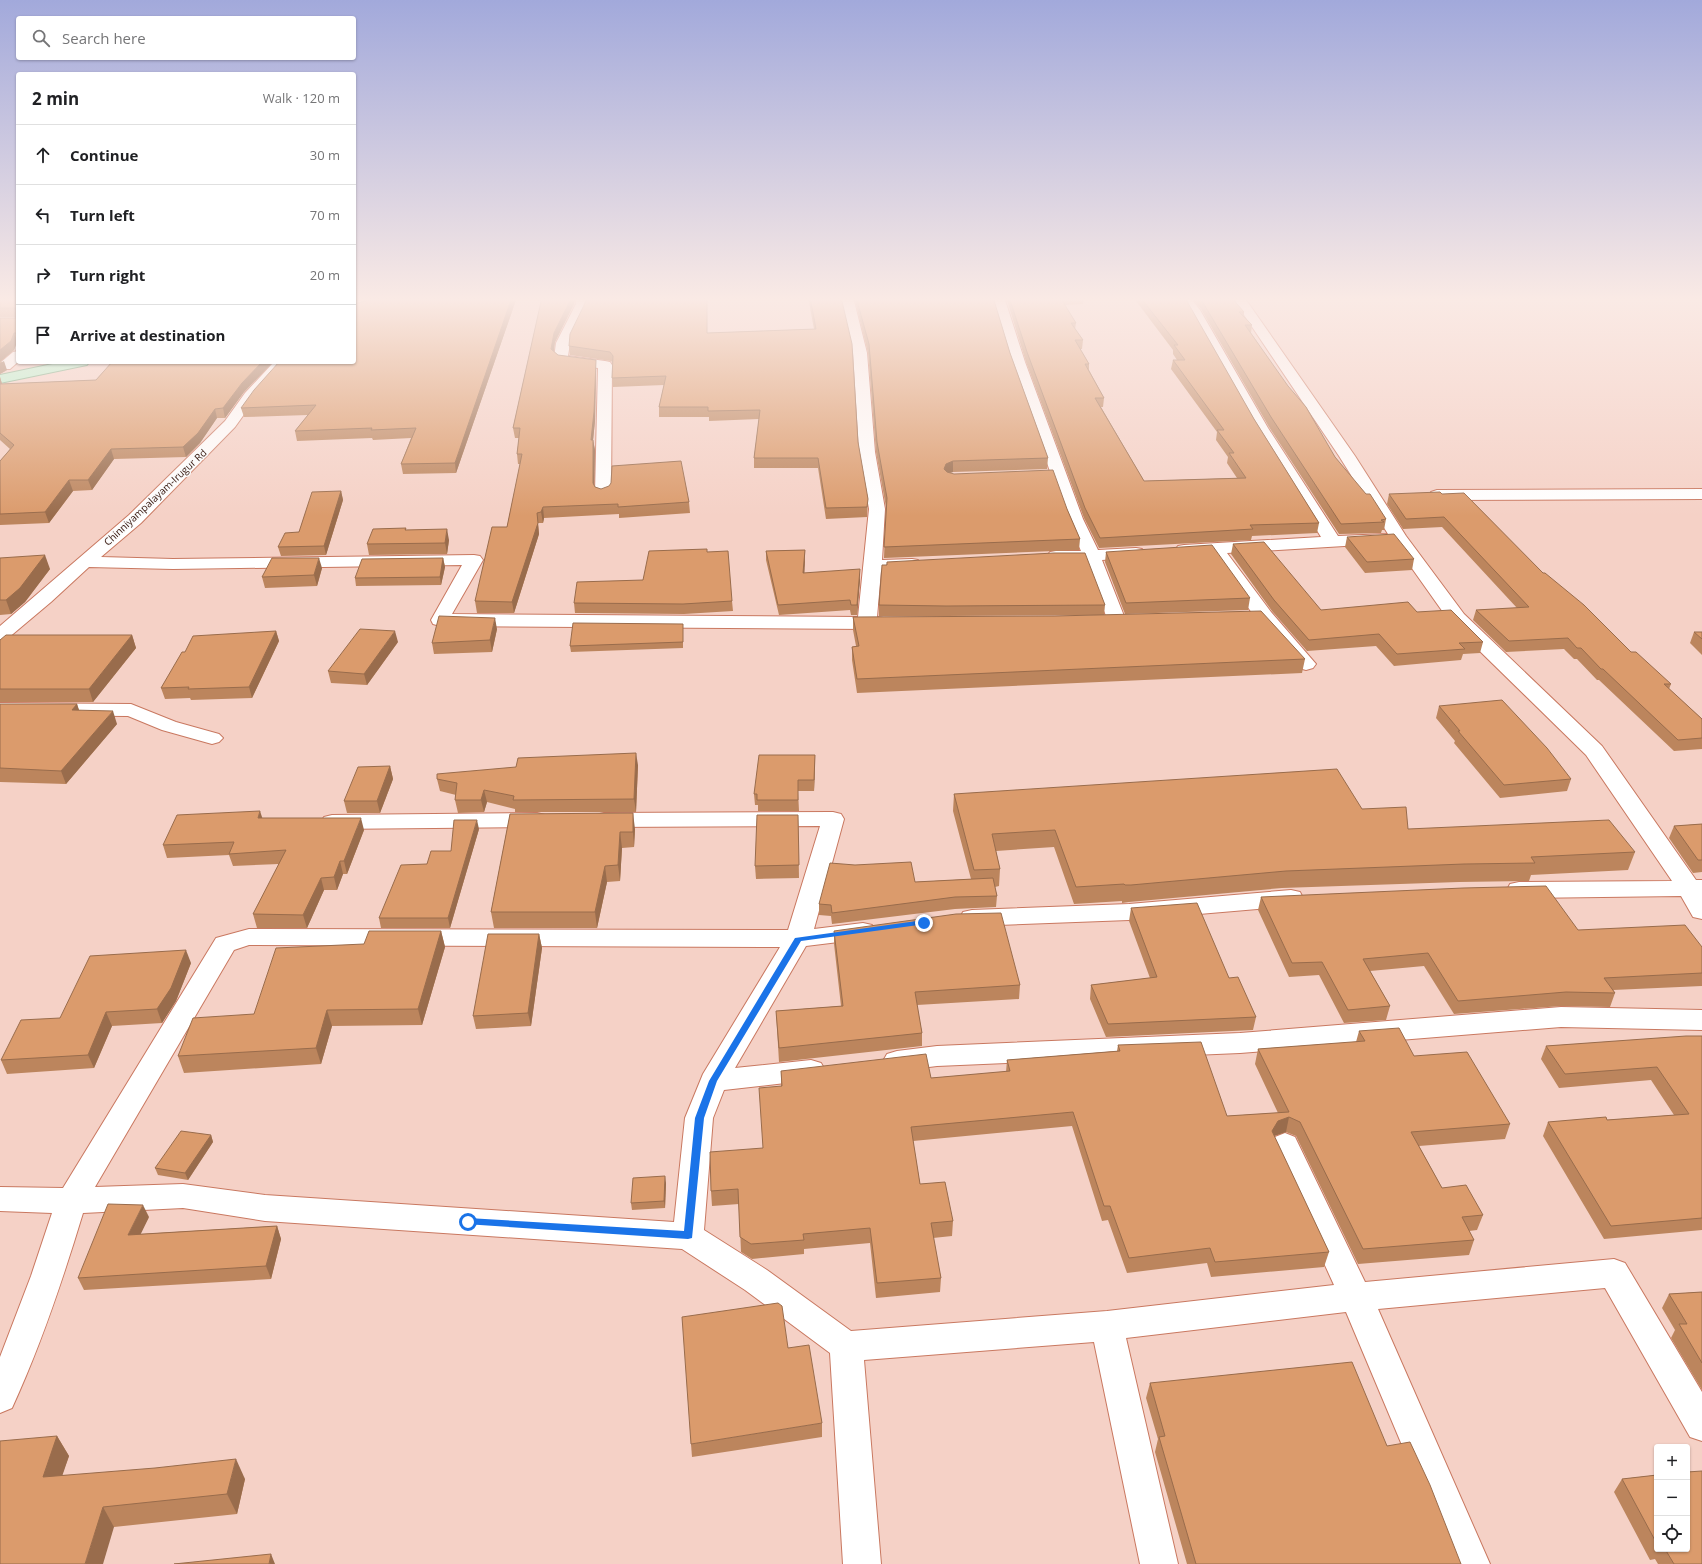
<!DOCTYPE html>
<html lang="en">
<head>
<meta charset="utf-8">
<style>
  body { margin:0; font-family:"Open Sans",sans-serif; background:#f6f6f6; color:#202124 }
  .controls { position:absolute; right:12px; bottom:12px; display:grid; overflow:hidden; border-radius:4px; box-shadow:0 1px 3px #0004 }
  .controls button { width:36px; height:36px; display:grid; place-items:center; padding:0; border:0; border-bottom:1px solid #e0e0e0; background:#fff; color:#202124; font:20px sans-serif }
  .stop { position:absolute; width:12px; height:12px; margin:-9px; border:3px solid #1a73e8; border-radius:50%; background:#fff }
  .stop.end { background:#1a73e8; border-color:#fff; box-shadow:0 1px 4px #0008 }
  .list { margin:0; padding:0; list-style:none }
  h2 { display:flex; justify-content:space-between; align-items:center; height:52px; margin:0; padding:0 16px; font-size:17px }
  h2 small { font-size:13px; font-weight:400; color:#757577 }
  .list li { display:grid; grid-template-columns:26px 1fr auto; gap:12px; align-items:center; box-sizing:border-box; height:60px; padding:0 16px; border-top:1px solid #e0e0e0 }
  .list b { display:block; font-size:15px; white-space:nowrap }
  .list em { font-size:13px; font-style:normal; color:#757577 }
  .icon { flex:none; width:22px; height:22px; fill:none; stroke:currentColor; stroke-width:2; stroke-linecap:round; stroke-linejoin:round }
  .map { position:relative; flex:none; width:1702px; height:1564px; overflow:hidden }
  .search { position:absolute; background:#fff; box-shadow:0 1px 3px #0004; left:16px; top:16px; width:340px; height:44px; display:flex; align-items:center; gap:10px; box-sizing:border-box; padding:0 14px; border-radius:4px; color:#757577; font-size:15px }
  .panel { position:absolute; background:#fff; box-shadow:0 1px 3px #0004; left:16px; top:72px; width:340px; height:292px; border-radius:4px }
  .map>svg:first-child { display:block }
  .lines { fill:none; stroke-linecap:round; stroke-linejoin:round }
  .minor-casing { stroke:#c97860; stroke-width:2 }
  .major-casing { stroke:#66a578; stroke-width:2 }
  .minor { fill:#fff; fill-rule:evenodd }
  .major { fill:#b3f8d1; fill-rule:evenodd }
  .wall { fill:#bc855d }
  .shaded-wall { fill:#996c4c }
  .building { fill:#db9b6c; stroke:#996c4c }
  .route { fill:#1a73e8 }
  .labels { text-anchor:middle; stroke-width:3; stroke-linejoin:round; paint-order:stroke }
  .far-street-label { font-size:10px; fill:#35150c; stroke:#fbfbfb }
</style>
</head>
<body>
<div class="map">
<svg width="1702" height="1564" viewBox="0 0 1702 1564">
  <rect width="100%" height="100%" fill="#f5d1c6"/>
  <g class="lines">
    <g class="minor-casing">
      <g id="minor">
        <path d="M575 297H587L588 304 570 343 568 356 605 361 610 362 612 365 611 493 609 496 603 498 597 496 595 493 598 368 564 364 559 363 554 358 556 343 576 304Z"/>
        <path d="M841 297H853L867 353 875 452 885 509 882 560 912 559 918 560 921 564 918 568 881 571 877 617 890 619 892 623 890 627 867 629 440 626 433 624 431 620 462 565 173 569 89 567 51 602 7 639 0 641V626L129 515 225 421 245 393 274 362H288L255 399 235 427 141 523 101 557 173 559 474 555 480 556 483 560 452 614 858 617 869 509 859 452 853 353Z"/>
        <path d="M992 297H1004L1025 362 1083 519 1098 550 1136 548 1142 549 1145 553 1142 557 1102 560 1126 621 1124 625 1117 627 1110 625 1108 621 1085 561H1056L1050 560 1047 556 1050 552 1056 551H1081L1067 519 1011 362Z"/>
        <path d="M1178 297H1190L1200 310 1268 428 1338 536 1388 534 1339 456 1232 297H1244L1355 456 1406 536 1464 614 1602 746 1696 880H1702V919L1693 917 1681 896 1519 898 1510 896 1507 890 1510 884 1519 882 1672 881 1586 755 1450 622 1394 543 1227 553 1271 612 1316 664 1313 668 1306 670 1299 668 1257 620 1210 554 1184 555 1178 554 1175 550 1178 546 1184 545 1321 537 1254 428 1188 311Z"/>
        <path d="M18 351V362L10 369H0V363L13 352Z"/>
        <path d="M1702 489V499L1437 500 1431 498 1429 495 1431 492 1437 490Z"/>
        <path d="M0 703 131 704 176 722 219 734 223 738 219 742 212 744 162 730 128 716 0 715Z"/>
        <path d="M833 812 841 814 844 819 814 929 863 923 872 925 876 931 872 937 863 939 806 946 735 1068 811 1060 821 1063 825 1070 821 1077 811 1080 724 1090 713 1118 704 1230 767 1270 851 1331 1107 1311 1334 1285 1270 1145 1275 1137 1285 1133 1295 1137 1365 1282 1614 1259 1625 1263 1702 1392V1441L1690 1437 1605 1288 1378 1309 1490 1564H1452L1346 1312 1126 1338 1178 1564H1140L1094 1342 864 1360 881 1564H843L830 1353 745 1290 682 1249 265 1221 183 1208 83 1213C63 1279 41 1345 12 1408L0 1413V1357L31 1276 52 1213 0 1211V1187L63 1188 216 938 249 929 788 930 820 826 604 827 596 825 593 820 596 815 604 813ZM249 945 780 947 703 1074 685 1118 674 1222 265 1195 183 1184 95 1187 234 950Z"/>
        <path d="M537 813 545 815 548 820 545 825 537 827 332 829 324 827 321 822 324 817 332 815Z"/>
        <path d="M1291 890 1300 892 1303 898 1300 904 1291 906 1129 920 972 926 963 924 960 918 963 912 972 910 1129 904Z"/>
        <path d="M1561 1007 1702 1010V1030L1561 1027 1240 1053 937 1066 897 1071 887 1068 883 1061 887 1054 897 1051 937 1046 1240 1033Z"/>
      </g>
    </g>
    <g class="major-casing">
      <path id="major" d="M62 362H89L87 365 82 366 0 383V375Z"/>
    </g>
    <use href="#minor" class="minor"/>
    <use href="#major" class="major"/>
  </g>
  <g class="wall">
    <path d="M0 297H18V342H17L14 350 1 361 7 370 0 374V318H16V317H0Z"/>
    <path d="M382 297H517L456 473 403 474 401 464 411 438 373 440 372 438 297 441 295 431 308 415 244 417 241 408Z"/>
    <path d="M528 297H574V304L555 342 553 351 558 355 596 369 595 421 593 440 595 450 594 485 595 487 601 489 689 502 690 513 619 518V514L544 518 543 523H538L539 534 514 613H477L475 601 507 527 520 464H518L517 454 519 438H515L513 428 541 301Z"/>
    <path d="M808 297H841L858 442 868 499 867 517 826 519 818 468H754V458L759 419 709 421V417H659V407L664 385 613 387 612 378 613 363 611 361 570 355 569 346 707 333 814 329Z"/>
    <path d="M854 297H993L1010 353 1048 458 1047 469 953 472 949 473 1067 509 1080 539 1079 550 884 558 886 507 876 452 868 353Z"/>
    <path d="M1006 297H1084L1083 304 1064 305 1076 323 1075 329 1083 340 1082 349H1080L1089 364V370L1104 398 1103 407H1101L1144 481 1237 478 1227 463 1228 457 1216 440 1217 432 1171 369 1173 360H1177L1173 354V350L1133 297H1184L1254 419 1319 523 1317 533 1252 536 1251 540 1099 548 1084 518 1026 362Z"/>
    <path d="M1191 297H1231L1244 312V316L1252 325 1251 333 1335 457 1386 519 1384 530H1382L1381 533 1339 534 1269 427 1201 309Z"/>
    <path d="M112 362H273L244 392 225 418H217L200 443 186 457 114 459 92 490 73 491 49 523 0 525V461L10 449 0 440V377L2 384 96 380Z"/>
    <path d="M341 491 343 500 326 555 281 556 278 547 299 532Z"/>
    <path d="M1389 494H1442L1543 573 1631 652 1671 684 1669 689 1702 719V749L1674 751 1599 680H1597L1577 659H1574L1564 649 1506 652 1473 620 1476 610 1517 608 1442 527 1403 529 1387 504Z"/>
    <path d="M406 528V530L449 540 447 554 369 555 367 544Z"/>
    <path d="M1347 537 1414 559 1412 570 1365 573 1345 547Z"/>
    <path d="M1233 544 1321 610 1417 612 1483 642 1480 653 1463 654 1461 660 1394 666 1376 646 1307 651 1272 611 1231 554Z"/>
    <path d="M805 550 804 573 860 579 857 615H851L850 610 779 615 766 560V551Z"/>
    <path d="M707 552 732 601 733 611 684 614 575 613 574 603 643 580Z"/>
    <path d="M1106 552 1250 598 1248 610 1125 614 1105 562Z"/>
    <path d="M0 558 50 569 25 602 11 614 0 615Z"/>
    <path d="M443 558 445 567 441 585 356 586 355 578Z"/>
    <path d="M887 562 1105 605 1104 615 946 616H879V605Z"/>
    <path d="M322 568 317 586 265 588 262 577Z"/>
    <path d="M853 617 1305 659 1302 673 857 693 852 660V647L856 646 853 630Z"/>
    <path d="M683 624V648L571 652 570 646Z"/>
    <path d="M497 629 492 652 434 654 432 643Z"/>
    <path d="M276 631 279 641 252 698 191 700 190 698 165 699 161 688 185 652Z"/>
    <path d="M1694 632H1702V655L1690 643Z"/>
    <path d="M132 635 136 648 93 702H0V640Z"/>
    <path d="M398 642 367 685 331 683 328 671Z"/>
    <path d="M0 704H77L79 710 117 724 66 784 0 782Z"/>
    <path d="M1439 706 1571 779 1567 791 1500 798 1454 743 1455 741 1436 718Z"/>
    <path d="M815 755V766L814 791H798L799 811H758V805H755L754 794Z"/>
    <path d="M638 765 636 812H515V809L487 802 484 812 458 813 455 800 456 795 440 791 437 779Z"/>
    <path d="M390 766 393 779 380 813H347L344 801Z"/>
    <path d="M954 794 1362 809 1408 829 1635 852 1628 870 1531 875 1529 881 1459 882 1282 888 1129 902 1122 903V901L1074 904 1054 847 996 851 1000 869 999 886 995 887 997 896 996 907 955 909 832 924 831 916 819 915V904L915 882 971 879 953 811Z"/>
    <path d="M510 814 635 829 634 847 622 848 620 881 607 882 597 928H494L491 912Z"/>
    <path d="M798 815 799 878 756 879 755 866Z"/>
    <path d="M263 818 364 830 347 874H343L337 890H324L307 928H257L253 914 279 864 233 866 229 855 167 858 163 845Z"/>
    <path d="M1702 824V872L1693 873 1669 838 1674 826Z"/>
    <path d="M479 829 450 928H381L379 918 427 864 451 851Z"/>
    <path d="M1261 897 1578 930 1702 947V986L1613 990 1615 993 1610 1007 1561 1006 1454 1014 1424 966 1370 971 1390 1006 1386 1020 1344 1023 1319 975 1289 977 1258 910Z"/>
    <path d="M1131 908 1229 978 1256 1017 1253 1030 1106 1037 1090 999 1091 985 1150 978 1129 921Z"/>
    <path d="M441 931 445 947 422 1025 332 1026 321 1064 184 1073 178 1056 254 1014 364 944Z"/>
    <path d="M834 931 1020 985 1019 999 917 1005 922 1033V1046L779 1062 776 1011 841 1006 834 944Z"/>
    <path d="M539 934 542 948 531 1026 476 1029 473 1016Z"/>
    <path d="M191 963 176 1001 162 1023 112 1026 94 1068 7 1074 1 1060 60 1018Z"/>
    <path d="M1359 1031 1414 1056 1510 1124 1505 1139 1419 1146 1442 1188 1483 1215 1477 1230 1469 1231 1474 1240 1469 1255 1358 1264 1296 1136 1286 1132 1274 1136 1329 1252 1324 1267 1211 1277 1207 1263 1127 1273 1108 1220 1102 1221 1072 1126 913 1141 920 1184 953 1221 952 1236 933 1238 941 1278 940 1292 876 1298 870 1243 804 1249V1254L752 1259 741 1252 739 1204 712 1206 711 1191 763 1148 781 1086V1071L931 1078 1006 1072 1007 1060 1117 1051 1118 1045 1227 1116 1278 1113 1255 1064 1258 1049 1356 1042Z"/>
    <path d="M1702 1036V1230L1604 1239 1543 1136 1548 1122 1607 1120 1674 1115 1651 1080 1559 1088 1541 1059 1546 1046Z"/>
    <path d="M211 1135 213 1142 188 1180 158 1175 155 1168Z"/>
    <path d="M666 1183 665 1208 632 1210 631 1203Z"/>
    <path d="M149 1217 140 1234 277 1226 281 1239 271 1279 84 1290 78 1278Z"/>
    <path d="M1702 1292V1390L1671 1338 1675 1330 1662 1308 1669 1294Z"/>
    <path d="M1150 1383 1387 1446 1461 1564H1187L1155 1452 1158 1439 1146 1398Z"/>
    <path d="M822 1423V1437L692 1457 691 1444Z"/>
    <path d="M57 1436 69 1456 62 1475 245 1479 237 1514 114 1527 0 1564Z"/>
    <path d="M1657 1475V1549H1687L1702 1564H1658L1655 1559 1650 1560 1614 1492 1622 1479Z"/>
  </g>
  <g class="shaded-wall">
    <path d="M354 297H373L354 301Z"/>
    <path d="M512 297H517L456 473 455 463Z"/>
    <path d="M572 297H574V304L555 342 553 358 551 349 554 333Z"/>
    <path d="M14 333 17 342 14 350 0 362V350Z"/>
    <path d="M596 360V369L595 421 592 450 591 440Z"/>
    <path d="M4 361 7 370 0 374V363Z"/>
    <path d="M262 362H273L244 392 225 418 223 408 242 383Z"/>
    <path d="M0 377 2 384 0 391Z"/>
    <path d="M215 409 217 418 200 443 186 457 183 447Z"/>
    <path d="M593 440 595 450 594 494 593 483Z"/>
    <path d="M111 449 114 459 92 490 88 480Z"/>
    <path d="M953 461V472L946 474 944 469 946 464Z"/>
    <path d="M69 480 73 491 49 523 45 512Z"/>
    <path d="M341 491 343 500 326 555 324 546Z"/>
    <path d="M543 507 544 518 543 523 541 512Z"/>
    <path d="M537 513 539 534 514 613 512 602Z"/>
    <path d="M447 529 449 540 447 554 445 543Z"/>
    <path d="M805 550V560L804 583 803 573Z"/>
    <path d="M45 555 50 569 25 602 11 614 6 600Z"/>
    <path d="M319 558 322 568 317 586 314 575Z"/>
    <path d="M443 558 445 567 441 585 440 577Z"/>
    <path d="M860 569V579L857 615V605Z"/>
    <path d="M495 618 497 629 492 652 490 640Z"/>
    <path d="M276 631 279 641 252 698 249 687Z"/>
    <path d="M395 631 398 642 367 685 364 674Z"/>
    <path d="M132 635 136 648 93 702 89 689Z"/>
    <path d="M77 704 81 717 72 710Z"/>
    <path d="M113 711 117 724 66 784 61 771Z"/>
    <path d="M636 753 638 765 636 812 634 799Z"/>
    <path d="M815 755V766L814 791V780Z"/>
    <path d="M390 766 393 779 380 813 377 801Z"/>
    <path d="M484 790 487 802 484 812 481 800Z"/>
    <path d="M260 811 264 823 258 818Z"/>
    <path d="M633 813 635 829 634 847 633 832Z"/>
    <path d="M361 818 364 830 347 874 344 861Z"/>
    <path d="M477 820 479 829 450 928 448 918Z"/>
    <path d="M620 832 622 848 620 881 618 865Z"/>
    <path d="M340 861 343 874 337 890 334 877Z"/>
    <path d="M605 866 607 882 597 928 595 912Z"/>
    <path d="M321 878 324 890 307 928 303 915Z"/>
    <path d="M441 931 445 947 422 1025 418 1009Z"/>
    <path d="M539 934 542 948 531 1026 528 1013Z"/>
    <path d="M186 950 191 963 176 1001 162 1023 157 1009Z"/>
    <path d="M327 1010 332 1026 321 1064 316 1048Z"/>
    <path d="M106 1012 112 1026 94 1068 88 1055Z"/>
    <path d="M1289 1117 1286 1132 1274 1136 1272 1131 1278 1121Z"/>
    <path d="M211 1135 213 1142 188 1180 185 1173Z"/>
    <path d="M665 1176 666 1183 665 1208 664 1201Z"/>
    <path d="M143 1205 149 1217 134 1248 128 1235Z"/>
    <path d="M277 1226 281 1239 271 1279 266 1266Z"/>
    <path d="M57 1436 69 1456 55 1497 43 1477Z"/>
    <path d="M236 1459 245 1479 237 1514 227 1494Z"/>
    <path d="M103 1507 114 1527 103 1564H85Z"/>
    <path d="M271 1554 275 1564H269Z"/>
  </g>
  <g class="building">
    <path d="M0 297H18V333H14L11 341 0 350V318H16V308H0Z"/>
    <path d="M382 297H512L455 463 401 464 416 428 371 430 372 428 295 431 316 405 241 408 254 390 279 362H354V304Z"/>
    <path d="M542 297H572L554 333 551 349 558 355 596 360 594 412 591 440H593V483L595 487 601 489 609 486 611 483 612 466 681 461 689 502 618 507V504L543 507 541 512 537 513 538 523 512 602 475 601 492 527H507L522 454H517L520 428H513Z"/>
    <path d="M588 297H707V333L816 329 810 297H841L852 344 858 442 868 499 867 507 826 508 818 458H754L760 410 708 411V407H659L666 376 612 378 613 356 610 352 569 346 570 334Z"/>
    <path d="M856 297H993L1010 353 1048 458 953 461 946 464 944 469 947 472 954 474 1053 470 1067 509 1080 539 884 547 887 498 877 442 869 344Z"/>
    <path d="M1009 297H1060L1076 323H1071L1083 340H1075L1089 364H1085L1104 398H1095L1144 481 1246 478 1229 453H1234L1217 430H1224L1173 360H1185L1174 345H1178L1140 297H1184L1188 303 1254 419 1319 523 1250 525 1253 529 1100 538 1085 508 1027 352Z"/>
    <path d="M1200 297H1231L1244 312H1239L1252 325H1245L1288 386 1306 407 1335 457 1366 494H1370L1386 519 1381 520 1384 522 1341 524 1271 417 1202 301Z"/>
    <path d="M112 362H262L242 383 223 408 215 409 198 433 183 447 111 449 88 480H69L45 512 0 514V461L14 445 0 433V384L96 380Z"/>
    <path d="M341 491 324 546 278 547 285 533 299 532 312 492Z"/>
    <path d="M1440 492 1442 494 1464 493 1543 573H1545L1584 605 1631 652H1636L1671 684H1664L1702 719V738L1678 740 1603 669H1601L1581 648H1577L1568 638 1509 641 1476 610 1529 607 1444 517 1406 519 1389 494Z"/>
    <path d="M406 528 405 530 447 529 445 543 367 544 373 529Z"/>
    <path d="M1394 534 1414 559 1367 562 1347 537Z"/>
    <path d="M1264 542 1321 610 1408 602 1417 612 1451 610 1483 642 1459 643 1465 649 1397 654 1379 634 1309 640 1274 600 1233 544Z"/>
    <path d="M1212 545 1250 598 1126 603 1106 552Z"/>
    <path d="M707 549V552L728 551 732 601 683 604 574 603 577 582 643 580 649 551Z"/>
    <path d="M805 550 803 573 860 569 857 605H851L850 600 778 605 766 551Z"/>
    <path d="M1054 553H1085L1105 605 946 606 879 605 882 565H887V562Z"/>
    <path d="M45 555 20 588 6 600H0V558Z"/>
    <path d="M272 558H319L314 575 262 577Z"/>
    <path d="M443 558 440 577 355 578 362 559Z"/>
    <path d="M1261 611 1305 659 857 679 852 647 859 646 853 617 1055 616Z"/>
    <path d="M439 616 495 618 490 640 432 643Z"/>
    <path d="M573 623 683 624V642L570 646Z"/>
    <path d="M360 629 395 631 364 674 328 671Z"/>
    <path d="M276 631 249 687 188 689 189 687 161 688 182 652H185L193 636Z"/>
    <path d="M1694 632H1702V639Z"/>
    <path d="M6 635H132L89 689H0V640Z"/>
    <path d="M1502 700 1547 748 1571 779 1504 785 1458 731H1460L1439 706Z"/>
    <path d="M0 704H77L72 710 113 711 61 771 0 768Z"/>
    <path d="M636 753 634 799 513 800 514 796 484 790 481 800H455L457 783 437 779V774L516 767 518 758Z"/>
    <path d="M759 755H815L814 780H798V800H757V794H754Z"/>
    <path d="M390 766 377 801H344L358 767Z"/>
    <path d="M1337 769 1362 809 1406 807 1408 829 1609 820 1635 852 1531 857 1535 863 1464 864 1286 871 1131 885H1125L1124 884 1076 887 1055 830 992 834 1000 869 974 870 954 794Z"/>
    <path d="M260 811 258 818H361L344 861H340L334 877 321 878 303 915 253 914 286 850 229 854 234 842 163 845 177 815Z"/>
    <path d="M633 813V832H620L618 865 605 866 595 912H491L510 814Z"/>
    <path d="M757 815H798L799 865 755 866Z"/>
    <path d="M454 820H477L448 918H379L401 865 427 864 431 851H451Z"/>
    <path d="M1702 824V860H1698L1674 826Z"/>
    <path d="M911 862 915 882 993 878 997 896 955 897 832 913 831 905 819 904 830 863 855 865Z"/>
    <path d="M1546 886 1578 930 1685 925 1702 947V973L1604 978 1615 993 1566 992 1458 1001 1428 953 1363 959 1390 1006 1348 1010 1322 962 1292 963 1261 897 1463 888Z"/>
    <path d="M1197 903 1229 978 1238 977 1256 1017 1108 1024 1091 985 1157 977 1131 908Z"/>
    <path d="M1001 913 1020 985 915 992 922 1033 779 1048 776 1011 843 1006 834 931 956 914Z"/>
    <path d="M369 931H441L418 1009 327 1010 316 1048 178 1056 193 1018 254 1014 276 948 364 944Z"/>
    <path d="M488 934H539L528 1013 473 1016Z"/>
    <path d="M186 950 171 988 157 1009 106 1012 88 1055 1 1060 21 1020 60 1018 90 956Z"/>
    <path d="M1399 1028 1414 1056 1467 1052 1510 1124 1411 1132 1442 1188 1466 1185 1483 1215 1462 1217 1474 1240 1363 1249 1300 1122 1289 1117 1278 1121 1272 1131 1329 1252 1215 1262 1210 1248 1129 1258 1110 1206H1104L1073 1112 911 1127 920 1184 945 1182 953 1221 931 1223 941 1278 877 1283 870 1228 803 1234 804 1240 751 1244 740 1237 738 1189 711 1191 710 1152 763 1148 759 1088 782 1086 781 1071 926 1054 931 1078 1010 1071 1007 1060 1120 1051 1118 1045 1201 1042 1227 1116 1289 1112 1258 1049 1365 1041 1359 1031Z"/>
    <path d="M1686 1036H1702V1218L1611 1226 1548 1122 1606 1117 1607 1120 1689 1114 1657 1067 1565 1074 1546 1046Z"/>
    <path d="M181 1131 211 1135 185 1173 155 1168Z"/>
    <path d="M665 1176 664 1201 631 1203 633 1178Z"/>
    <path d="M108 1204 143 1205 128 1235 277 1226 266 1266 78 1278Z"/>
    <path d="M1702 1292V1363L1679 1324H1687L1669 1294Z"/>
    <path d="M778 1303 782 1306 788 1348 809 1345 822 1423 691 1444 682 1317Z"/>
    <path d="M1352 1362 1387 1446 1410 1442 1430 1485 1461 1564H1196L1159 1437 1165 1436 1150 1383Z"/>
    <path d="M57 1436 43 1477 155 1468 236 1459 227 1494 103 1507 85 1564H0V1441Z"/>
    <path d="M1702 1471V1564H1674L1665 1549H1687V1472Z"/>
    <path d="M1657 1475V1544L1622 1479Z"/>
    <path d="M271 1554 269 1564H174Z"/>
  </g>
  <linearGradient id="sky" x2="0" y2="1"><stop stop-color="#a2a9db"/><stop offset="0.58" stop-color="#faeae5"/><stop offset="1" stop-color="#faeae5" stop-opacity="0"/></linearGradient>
  <rect width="1702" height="516" fill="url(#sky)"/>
  <path class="route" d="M924 920 926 921V924L801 941 717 1081 704 1118 692 1238 688 1239 465 1224 464 1222 465 1219 468 1218 684 1231 695 1118 709 1081 795 938Z"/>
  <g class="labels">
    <g class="far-street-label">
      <text transform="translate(155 497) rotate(-43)" y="4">Chinniyampalayam-Irugur Rd</text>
    </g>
  </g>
</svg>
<div class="controls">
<button>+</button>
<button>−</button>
<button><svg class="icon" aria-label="locate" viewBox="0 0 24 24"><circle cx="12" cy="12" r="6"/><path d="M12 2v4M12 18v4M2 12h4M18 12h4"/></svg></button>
</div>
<div class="stop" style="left:468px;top:1222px"></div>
<div class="stop end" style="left:924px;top:923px"></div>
<div class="search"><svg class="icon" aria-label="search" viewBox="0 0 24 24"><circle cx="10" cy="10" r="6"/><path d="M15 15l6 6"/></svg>Search here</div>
<section class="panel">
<h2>2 min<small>Walk · 120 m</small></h2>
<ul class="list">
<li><svg class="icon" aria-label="ahead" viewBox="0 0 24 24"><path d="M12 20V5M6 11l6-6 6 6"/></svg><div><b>Continue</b></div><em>30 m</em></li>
<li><svg class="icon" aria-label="left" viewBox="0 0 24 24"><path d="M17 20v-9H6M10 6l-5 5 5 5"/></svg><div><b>Turn left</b></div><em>70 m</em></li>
<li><svg class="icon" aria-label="right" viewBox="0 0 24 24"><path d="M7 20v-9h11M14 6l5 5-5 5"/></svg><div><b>Turn right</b></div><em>20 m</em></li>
<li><svg class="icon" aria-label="arrive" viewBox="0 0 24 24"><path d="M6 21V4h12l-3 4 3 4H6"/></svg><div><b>Arrive at destination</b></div></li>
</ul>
</section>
</div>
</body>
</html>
